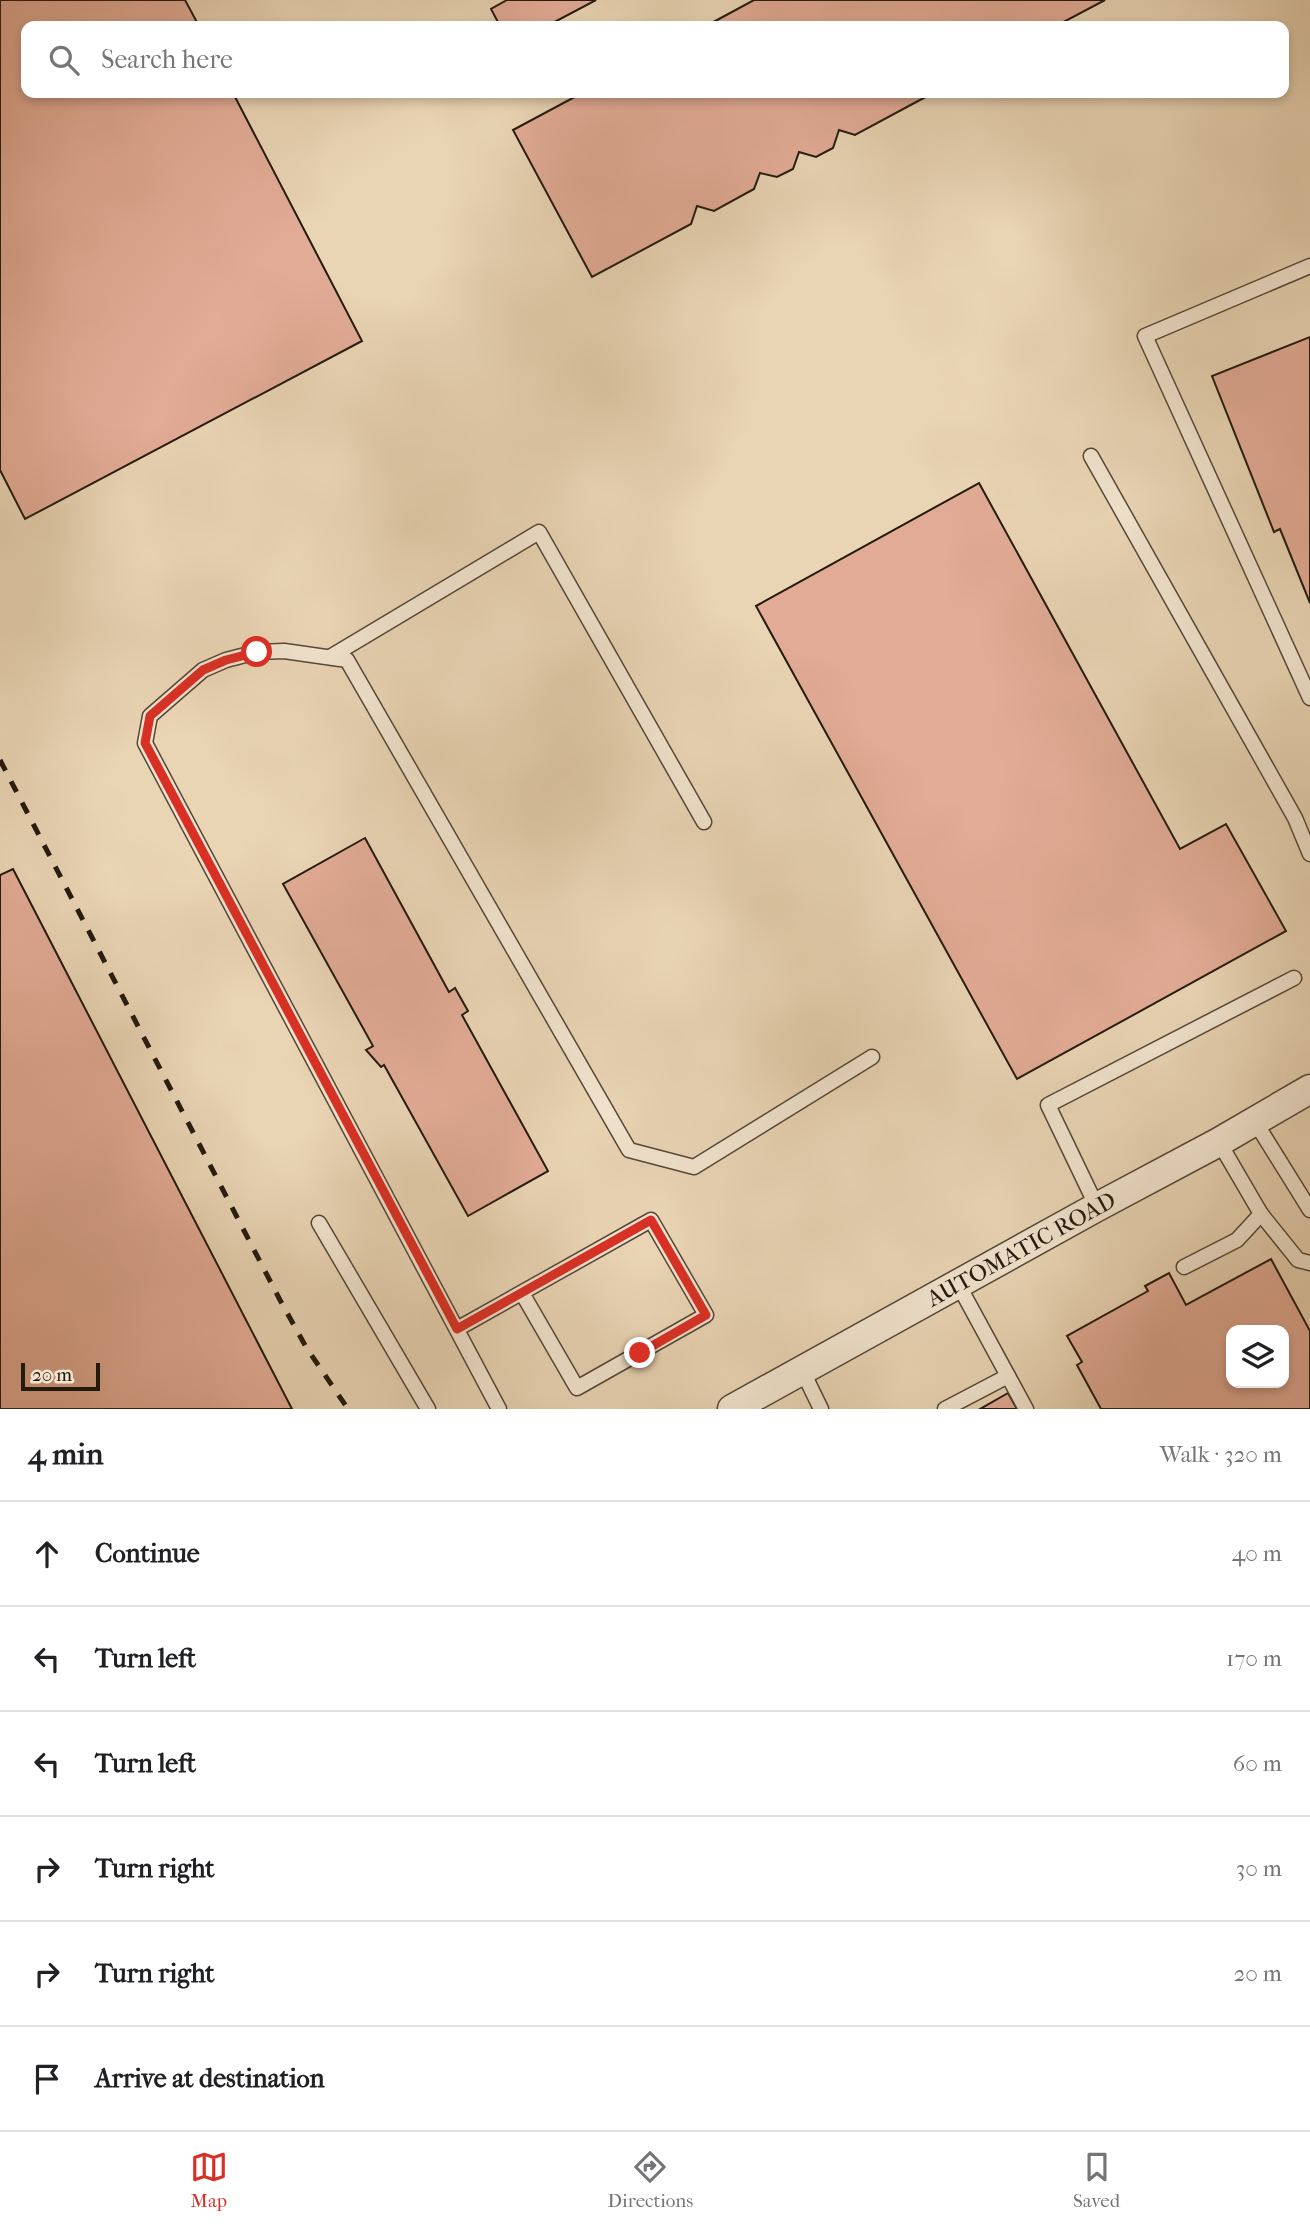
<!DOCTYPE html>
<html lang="en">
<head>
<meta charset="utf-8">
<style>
  body { margin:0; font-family:"IM FELL French Canon",serif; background:#f6f6f6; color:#202124 }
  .controls { position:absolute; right:21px; bottom:21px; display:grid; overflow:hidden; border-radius:14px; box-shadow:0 4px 10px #0003 }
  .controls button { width:63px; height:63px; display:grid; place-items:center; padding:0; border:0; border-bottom:2px solid #e0e0e0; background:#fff; color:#202124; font:35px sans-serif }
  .scale { position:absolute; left:21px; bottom:18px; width:79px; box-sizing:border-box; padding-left:7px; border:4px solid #231a0e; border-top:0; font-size:19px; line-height:24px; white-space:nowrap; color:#231a0e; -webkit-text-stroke:5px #f1e3ce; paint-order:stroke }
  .stop { position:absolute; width:21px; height:21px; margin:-16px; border:5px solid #d93025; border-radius:50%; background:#fff }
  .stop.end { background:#d93025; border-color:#fff; box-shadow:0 2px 7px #0008 }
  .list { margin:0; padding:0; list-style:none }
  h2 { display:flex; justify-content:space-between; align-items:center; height:91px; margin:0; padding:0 28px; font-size:30px }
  h2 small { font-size:23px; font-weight:400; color:#757577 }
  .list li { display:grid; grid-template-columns:46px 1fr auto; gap:21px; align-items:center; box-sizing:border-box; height:105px; padding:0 28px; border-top:2px solid #e0e0e0 }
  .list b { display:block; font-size:26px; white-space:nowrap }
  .list em { font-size:23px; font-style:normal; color:#757577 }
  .icon { flex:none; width:38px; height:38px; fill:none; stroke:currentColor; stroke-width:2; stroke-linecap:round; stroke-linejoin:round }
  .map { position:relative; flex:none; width:1310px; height:1409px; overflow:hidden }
  .search { position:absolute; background:#fff; box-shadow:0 4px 10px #0003; left:21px; right:21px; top:21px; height:77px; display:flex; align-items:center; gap:18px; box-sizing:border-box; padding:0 24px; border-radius:14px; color:#757577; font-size:26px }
  .sheet { height:721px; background:#fff }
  nav { display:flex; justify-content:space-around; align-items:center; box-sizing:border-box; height:98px; border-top:2px solid #e0e0e0; background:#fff; font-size:19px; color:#757577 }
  nav a { display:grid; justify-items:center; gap:4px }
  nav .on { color:#d93025 }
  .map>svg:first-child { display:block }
  .building { fill:#e2ab96; stroke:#231a0e; stroke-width:2; fill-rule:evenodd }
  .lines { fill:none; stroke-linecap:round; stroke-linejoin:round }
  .lane-casing { stroke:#544838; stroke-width:17 }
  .street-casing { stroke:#544838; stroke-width:31 }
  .lane { stroke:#f1e3ce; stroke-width:14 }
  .street { stroke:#f1e3ce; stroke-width:28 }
  .rail { stroke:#231a0e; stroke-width:5; stroke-dasharray:12 12; stroke-linecap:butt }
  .route { stroke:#d93025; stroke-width:9 }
  .labels { text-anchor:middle; stroke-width:5; stroke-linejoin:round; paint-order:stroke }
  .street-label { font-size:23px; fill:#231a0e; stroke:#f1e3ce }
</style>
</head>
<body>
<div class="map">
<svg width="1310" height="1409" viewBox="0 0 1310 1409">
  <rect width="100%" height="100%" fill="#e9d4b4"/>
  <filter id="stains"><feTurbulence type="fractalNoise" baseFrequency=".00286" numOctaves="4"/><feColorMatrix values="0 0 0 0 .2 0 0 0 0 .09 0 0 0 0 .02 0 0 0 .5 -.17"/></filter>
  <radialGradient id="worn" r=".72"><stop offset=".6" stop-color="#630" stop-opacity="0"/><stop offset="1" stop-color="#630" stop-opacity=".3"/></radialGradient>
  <g class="building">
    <path d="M0 0H185L199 26H26V93H233L362 341 25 519 0 470Z"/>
    <path d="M507 0H596L547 26H500L491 9Z"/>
    <path d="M754 0H1105L1056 26H706Z"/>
    <path d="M582 93H933L855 135 839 130 833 148 816 157 799 152 793 169 777 177 760 173 754 189 714 211 697 206 691 224 592 277 513 130Z"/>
    <path d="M1310 337V603L1280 529 1274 532 1212 376Z"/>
    <path d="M979 483 1180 849 1226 824 1286 931 1017 1079 756 606Z"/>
    <path d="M365 838 449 992 455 988 468 1011 462 1015 548 1171 468 1216 384 1065 381 1067 366 1050 373 1046 283 884Z"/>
    <path d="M13 869 292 1409H0V875Z"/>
    <path d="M1271 1259 1310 1331V1409H1101L1077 1365 1082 1362 1067 1336 1148 1291 1145 1286 1169 1273 1186 1305ZM1231 1330H1284V1383H1231Z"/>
    <path d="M1008 1393 1017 1409H980Z"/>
  </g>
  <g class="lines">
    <g class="lane-casing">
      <g id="lane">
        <path d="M1310 266 1145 336 1310 698"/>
        <path d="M1091 456 1295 818 1310 854"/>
        <path d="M330 657 539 532 704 822"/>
        <path d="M1254 1120 1310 1210"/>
        <path d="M1219 1142 1261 1214 1298 1260 1310 1263"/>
        <path d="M1097 1207 1048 1105 1294 978"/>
        <path d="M319 1223 428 1409"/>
        <path d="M1184 1267 1237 1240 1261 1214"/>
        <path d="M958 1284 1026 1409"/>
        <path d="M457 1329 651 1220 706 1315 577 1388 522 1293"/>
        <path d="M802 1370 821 1409"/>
        <path d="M499 1409 145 743 150 716 203 670 226 660 257 652 284 651 347 660 629 1150 694 1167 872 1057"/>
        <path d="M945 1409 1008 1376"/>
      </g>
    </g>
    <g class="street-casing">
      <path id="street" d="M732 1409 1097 1207 1219 1142 1310 1089"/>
    </g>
    <use href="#lane" class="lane"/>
    <use href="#street" class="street"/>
    <path class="rail" d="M0 760 280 1300 306 1347 348 1409"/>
  </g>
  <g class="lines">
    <path class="route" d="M257 652 226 660 203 670 150 716 145 743 457 1329 651 1220 706 1315 640 1353"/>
  </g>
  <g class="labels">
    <g class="street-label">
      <text transform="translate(1021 1249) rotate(-29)" y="8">AUTOMATIC ROAD</text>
    </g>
  </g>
  <rect width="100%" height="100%" filter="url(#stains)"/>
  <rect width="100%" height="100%" fill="url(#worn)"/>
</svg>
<div class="controls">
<button><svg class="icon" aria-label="layers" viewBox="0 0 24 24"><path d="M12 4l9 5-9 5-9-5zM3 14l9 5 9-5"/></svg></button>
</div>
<div class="scale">20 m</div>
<div class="stop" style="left:257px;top:652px"></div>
<div class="stop end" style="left:640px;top:1353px"></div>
<div class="search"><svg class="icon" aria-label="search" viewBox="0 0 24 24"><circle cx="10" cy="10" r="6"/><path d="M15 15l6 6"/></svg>Search here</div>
</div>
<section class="sheet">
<h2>4 min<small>Walk · 320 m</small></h2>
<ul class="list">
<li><svg class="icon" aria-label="ahead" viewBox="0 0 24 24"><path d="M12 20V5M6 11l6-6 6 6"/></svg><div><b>Continue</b></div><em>40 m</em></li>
<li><svg class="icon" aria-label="left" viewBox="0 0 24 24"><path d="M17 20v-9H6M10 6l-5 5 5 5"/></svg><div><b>Turn left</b></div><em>170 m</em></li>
<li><svg class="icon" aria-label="left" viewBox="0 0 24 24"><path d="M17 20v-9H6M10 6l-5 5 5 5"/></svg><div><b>Turn left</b></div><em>60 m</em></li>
<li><svg class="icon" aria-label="right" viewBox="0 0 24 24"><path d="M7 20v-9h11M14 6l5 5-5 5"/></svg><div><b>Turn right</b></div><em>30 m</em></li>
<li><svg class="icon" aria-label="right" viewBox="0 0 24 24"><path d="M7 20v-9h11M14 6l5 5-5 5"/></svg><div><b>Turn right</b></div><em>20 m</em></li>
<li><svg class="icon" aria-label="arrive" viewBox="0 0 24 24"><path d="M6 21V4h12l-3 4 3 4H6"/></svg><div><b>Arrive at destination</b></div></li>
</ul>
</section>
<nav>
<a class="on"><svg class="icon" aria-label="map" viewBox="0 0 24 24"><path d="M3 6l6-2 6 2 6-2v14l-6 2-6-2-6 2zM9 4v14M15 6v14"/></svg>Map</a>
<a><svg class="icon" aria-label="directions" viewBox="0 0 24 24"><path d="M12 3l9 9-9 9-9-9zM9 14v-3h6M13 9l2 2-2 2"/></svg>Directions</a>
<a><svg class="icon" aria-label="saved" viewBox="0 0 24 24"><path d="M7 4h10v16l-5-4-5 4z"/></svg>Saved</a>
</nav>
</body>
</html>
